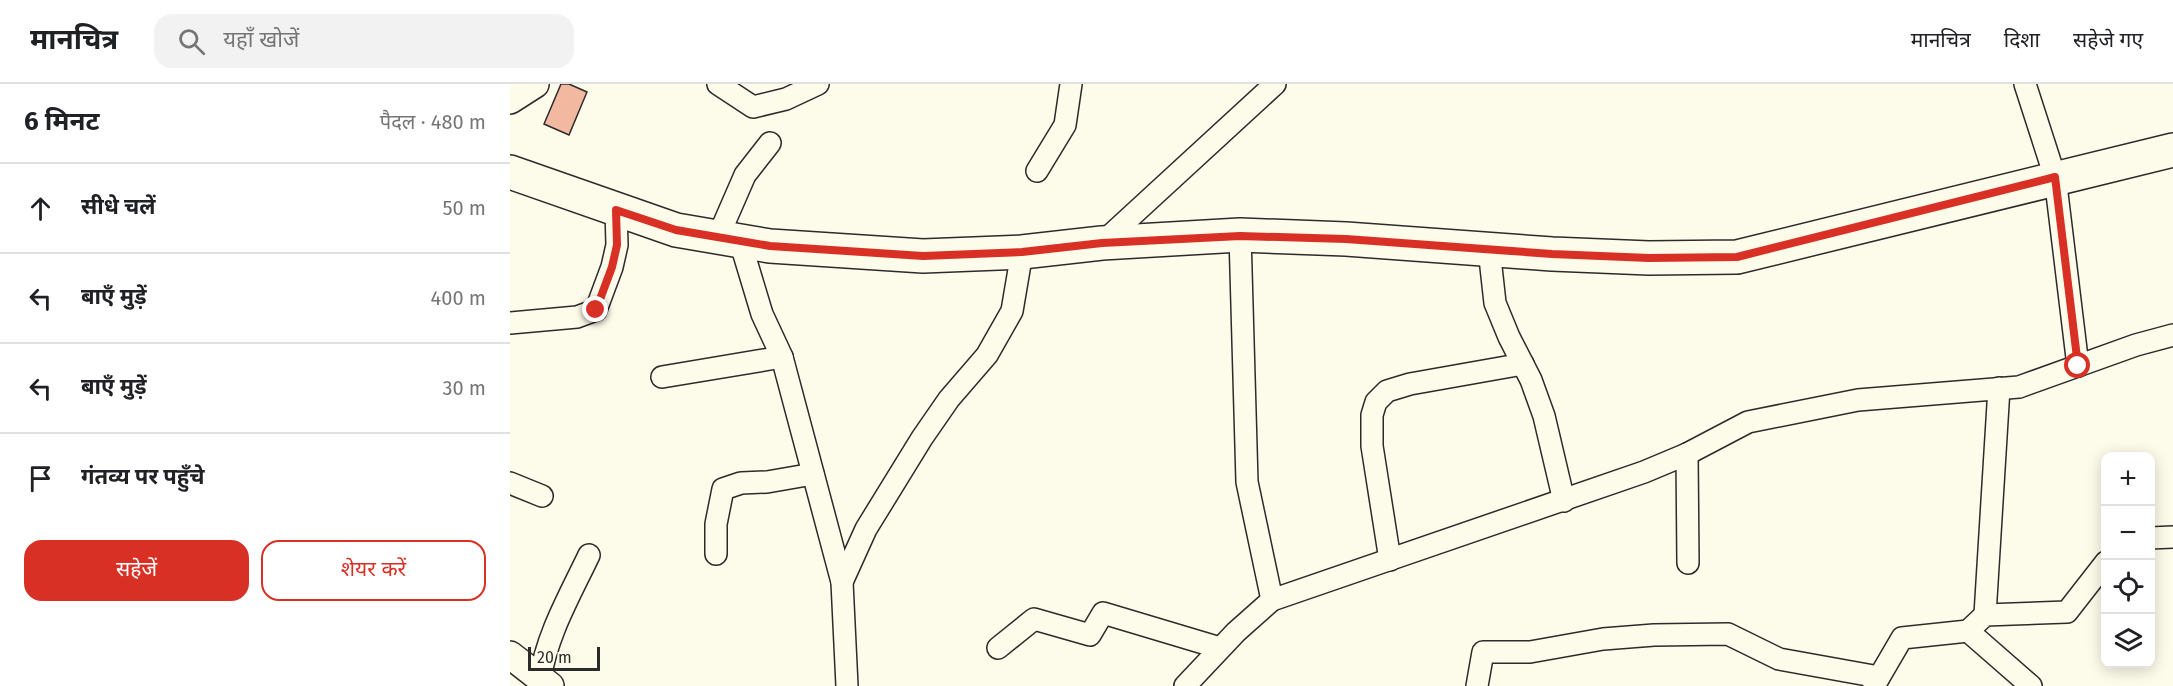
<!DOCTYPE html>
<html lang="hi">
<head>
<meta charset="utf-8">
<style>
  body { margin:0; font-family:"Fira Sans","Noto Sans Devanagari",sans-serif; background:#f2f2f2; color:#202124 }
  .controls { position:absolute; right:18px; bottom:18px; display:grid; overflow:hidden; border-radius:12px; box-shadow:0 3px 15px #0003 }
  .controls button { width:54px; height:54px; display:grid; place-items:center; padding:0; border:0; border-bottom:2px solid #e0e0e0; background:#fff; color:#202124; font:30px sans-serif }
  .scale { position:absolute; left:18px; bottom:15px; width:72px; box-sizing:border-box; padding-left:6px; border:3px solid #2b2b2b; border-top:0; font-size:16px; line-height:21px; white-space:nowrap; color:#2b2b2b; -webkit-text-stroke:4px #fdfbea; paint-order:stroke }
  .stop { position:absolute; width:18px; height:18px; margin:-14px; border:4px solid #d93025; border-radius:50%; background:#fff }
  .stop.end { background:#d93025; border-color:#fff; box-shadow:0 2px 6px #0008 }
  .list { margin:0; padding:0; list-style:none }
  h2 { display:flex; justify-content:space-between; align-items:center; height:78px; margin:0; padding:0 24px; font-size:26px }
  h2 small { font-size:20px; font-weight:400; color:#757577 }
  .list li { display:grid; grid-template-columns:39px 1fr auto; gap:18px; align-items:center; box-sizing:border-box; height:90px; padding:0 24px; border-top:2px solid #e0e0e0 }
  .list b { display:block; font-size:22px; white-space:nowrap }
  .list em { font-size:20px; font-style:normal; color:#757577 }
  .actions { display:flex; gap:12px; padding:18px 24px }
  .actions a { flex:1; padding:14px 0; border:2px solid #d93025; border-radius:18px; text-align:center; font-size:21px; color:#d93025 }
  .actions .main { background:#d93025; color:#fff }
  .icon { flex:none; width:33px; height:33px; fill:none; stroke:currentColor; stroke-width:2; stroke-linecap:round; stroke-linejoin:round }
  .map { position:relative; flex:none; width:1663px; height:602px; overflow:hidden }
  header { display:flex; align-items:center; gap:36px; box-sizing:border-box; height:84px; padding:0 30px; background:#fff; border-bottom:2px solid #e0e0e0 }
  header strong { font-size:28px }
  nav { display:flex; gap:33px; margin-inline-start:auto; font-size:21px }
  .search { width:420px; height:54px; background:#f2f2f2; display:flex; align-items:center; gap:15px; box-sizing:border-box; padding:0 21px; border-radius:18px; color:#757577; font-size:22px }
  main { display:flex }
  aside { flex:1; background:#fff }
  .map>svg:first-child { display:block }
  .building { fill:#f2b8a0; stroke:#2b2b2b; stroke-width:1.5 }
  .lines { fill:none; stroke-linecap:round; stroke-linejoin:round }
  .minor-casing { stroke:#2b2b2b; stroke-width:24 }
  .tertiary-casing { stroke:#2b2b2b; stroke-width:30 }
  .primary-casing { stroke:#2b2b2b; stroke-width:36 }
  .minor { stroke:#fdfbea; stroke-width:21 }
  .tertiary { stroke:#fdfbea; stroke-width:27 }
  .primary { stroke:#fdfbea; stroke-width:33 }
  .route { stroke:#d93025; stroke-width:8 }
</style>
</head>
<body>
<header>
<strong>मानचित्र</strong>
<div class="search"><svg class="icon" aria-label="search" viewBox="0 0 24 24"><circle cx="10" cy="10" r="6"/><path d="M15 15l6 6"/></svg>यहाँ खोजें</div>
<nav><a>मानचित्र</a><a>दिशा</a><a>सहेजे गए</a></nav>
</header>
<main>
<aside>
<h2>6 मिनट<small>पैदल · 480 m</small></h2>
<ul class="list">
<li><svg class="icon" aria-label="ahead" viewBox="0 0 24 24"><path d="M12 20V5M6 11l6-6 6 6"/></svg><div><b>सीधे चलें</b></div><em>50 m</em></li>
<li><svg class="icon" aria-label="left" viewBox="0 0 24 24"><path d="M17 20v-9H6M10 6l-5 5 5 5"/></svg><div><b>बाएँ मुड़ें</b></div><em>400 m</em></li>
<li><svg class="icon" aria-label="left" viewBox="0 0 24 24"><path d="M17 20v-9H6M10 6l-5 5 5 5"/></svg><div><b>बाएँ मुड़ें</b></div><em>30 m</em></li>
<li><svg class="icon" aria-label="arrive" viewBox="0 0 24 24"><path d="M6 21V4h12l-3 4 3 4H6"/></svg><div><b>गंतव्य पर पहुँचे</b></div></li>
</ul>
<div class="actions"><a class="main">सहेजें</a><a>शेयर करें</a></div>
</aside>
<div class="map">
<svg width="1663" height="602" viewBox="0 0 1663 602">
  <rect width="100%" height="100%" fill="#fdfbea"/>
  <path class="building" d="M51 0H59L77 8 59 51 34 40Z"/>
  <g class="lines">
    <g class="minor-casing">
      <g id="minor">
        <path d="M208 0 243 23 276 15 308 0"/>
        <path d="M1515 0 1545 93 1568 282"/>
        <path d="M527 87 555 41 561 0"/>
        <path d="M730 151 737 398 762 516"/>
        <path d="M208 153 235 91 260 59"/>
        <path d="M230 157 252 230 272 273 332 498 337 602"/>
        <path d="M592 159 765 0"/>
        <path d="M979 165 985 219 999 253 1021 296 1034 332 1054 417"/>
        <path d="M0 239 67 233 86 226 102 183 107 161 106 126"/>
        <path d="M152 293 272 273"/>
        <path d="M1177 370 1178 479"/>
        <path d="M0 399 32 412"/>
        <path d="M1640 454 1663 453"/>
        <path d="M206 470V440L213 405 231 399 257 398 303 390"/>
        <path d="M880 476 862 362V331L866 318 877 307 900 300 1013 280"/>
        <path d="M332 498 356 445 412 354 439 315 477 271 502 227 512 168"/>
        <path d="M1475 531 1489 304"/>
        <path d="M1458 547 1521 602"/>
        <path d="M488 564 524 535 580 551 593 529 710 564"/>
        <path d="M30 596C36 552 60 511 79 471"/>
        <path d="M675 602 726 548 762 516 1134 388 1177 370 1238 338 1348 316 1509 303 1626 261 1663 251"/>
        <path d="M967 602 973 568H1020L1093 555 1144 551 1218 550 1269 575 1369 593"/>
        <path d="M1364 602 1392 554 1458 547 1475 531 1557 528 1596 478"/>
      </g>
    </g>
    <g class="tertiary-casing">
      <g id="tertiary">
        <path d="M0 16 25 0"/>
        <path d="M0 571 40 602"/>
      </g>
    </g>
    <g class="primary-casing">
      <path id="primary" d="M0 88 166 146 260 162 413 172 512 168 592 159 730 151 836 155 1042 170 1139 174 1227 173 1663 66"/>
    </g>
    <use href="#minor" class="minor"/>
    <use href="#tertiary" class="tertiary"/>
    <use href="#primary" class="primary"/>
  </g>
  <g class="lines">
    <path class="route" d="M86 226 102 183 107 161 106 126 166 146 260 162 413 172 512 168 592 159 730 152 836 155 1042 170 1139 174 1227 173 1545 93 1568 282"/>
  </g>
</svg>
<div class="controls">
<button>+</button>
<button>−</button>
<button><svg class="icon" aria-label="locate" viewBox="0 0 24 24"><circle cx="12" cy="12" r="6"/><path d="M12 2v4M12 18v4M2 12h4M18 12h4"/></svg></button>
<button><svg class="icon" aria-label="layers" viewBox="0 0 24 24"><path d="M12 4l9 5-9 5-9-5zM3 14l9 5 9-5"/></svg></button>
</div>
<div class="scale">20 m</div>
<div class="stop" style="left:1568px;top:282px"></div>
<div class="stop end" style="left:86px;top:226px"></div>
</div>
</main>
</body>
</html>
